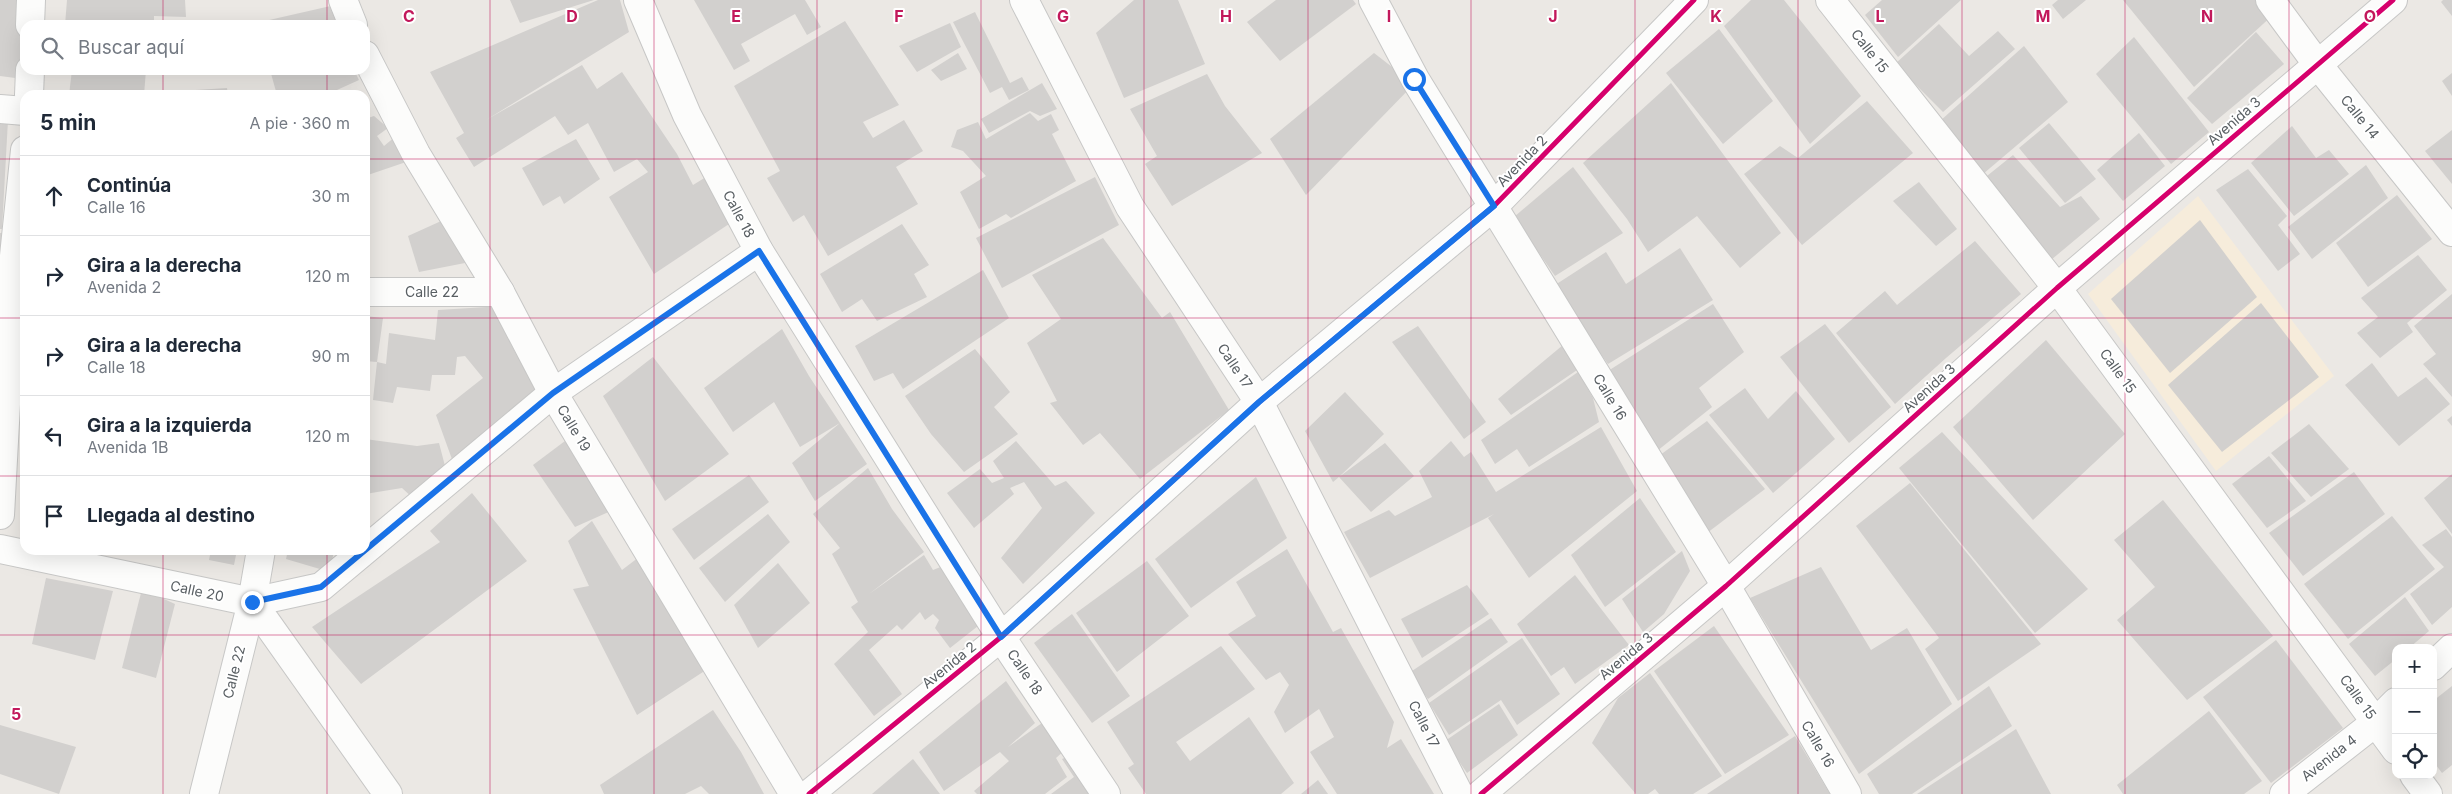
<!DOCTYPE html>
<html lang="es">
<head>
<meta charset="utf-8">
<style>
  body { margin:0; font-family:Inter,sans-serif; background:#f6f6f7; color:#1f2937 }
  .controls { position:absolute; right:15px; bottom:15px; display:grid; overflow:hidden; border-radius:10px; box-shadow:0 5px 20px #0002 }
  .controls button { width:45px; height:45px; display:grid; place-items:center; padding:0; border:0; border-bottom:1px solid #e0e1e3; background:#fff; color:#1f2937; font:25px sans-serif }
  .stop { position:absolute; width:15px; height:15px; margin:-11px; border:4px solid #1a73e8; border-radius:50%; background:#fff }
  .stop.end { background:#1a73e8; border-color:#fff; box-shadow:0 1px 5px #0008 }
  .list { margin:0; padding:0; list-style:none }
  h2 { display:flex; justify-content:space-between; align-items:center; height:65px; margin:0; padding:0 20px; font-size:21px }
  h2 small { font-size:16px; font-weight:400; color:#747a83 }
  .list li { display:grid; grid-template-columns:32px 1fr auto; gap:15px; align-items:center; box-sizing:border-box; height:80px; padding:0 20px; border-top:1px solid #e0e1e3 }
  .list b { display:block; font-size:19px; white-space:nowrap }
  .list p { margin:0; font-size:16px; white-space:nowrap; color:#747a83 }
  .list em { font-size:16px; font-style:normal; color:#747a83 }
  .icon { flex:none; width:28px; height:28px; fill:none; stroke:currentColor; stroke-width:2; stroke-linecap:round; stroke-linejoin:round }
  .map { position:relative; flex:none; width:2452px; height:794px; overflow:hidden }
  .search { position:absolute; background:#fff; box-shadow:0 5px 20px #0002; left:20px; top:20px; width:350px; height:55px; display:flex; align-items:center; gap:12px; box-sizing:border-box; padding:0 18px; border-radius:15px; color:#747a83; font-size:19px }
  .panel { position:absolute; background:#fff; box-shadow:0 5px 20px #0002; left:20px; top:90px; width:350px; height:465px; border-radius:15px }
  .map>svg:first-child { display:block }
  .commercial { fill:#f6ecdb }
  .building { fill:#d2d0ce }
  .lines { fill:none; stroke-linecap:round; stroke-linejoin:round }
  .minor-casing { stroke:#c7c7c6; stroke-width:30 }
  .minor { stroke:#fcfcfb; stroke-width:28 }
  .cycleway-casing { stroke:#fff; stroke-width:8 }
  .cycleway { stroke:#d6006c; stroke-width:5 }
  .route { stroke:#1a73e8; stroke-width:6 }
  .grid { fill:none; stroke:#c2185b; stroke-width:1; stroke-opacity:0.55 }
  .labels { text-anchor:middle; stroke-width:4; stroke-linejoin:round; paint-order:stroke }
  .street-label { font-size:14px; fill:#595f63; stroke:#fff }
  .grid-label { font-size:16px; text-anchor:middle; font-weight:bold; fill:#c2185b; stroke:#fff; stroke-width:4; stroke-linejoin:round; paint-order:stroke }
</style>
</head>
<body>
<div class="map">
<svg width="2452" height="794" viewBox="0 0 2452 794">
  <rect width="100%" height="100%" fill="#ebe8e4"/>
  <path class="commercial" d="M2198 196 2334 376 2216 471 2088 294Z"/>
  <g class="building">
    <path d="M0 0H26L23 79 0 76Z"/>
    <path d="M67 0H185L186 17 154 16V25H65Z"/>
    <path d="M510 0H594L520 23Z"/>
    <path d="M598 0H620L629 32 486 120 582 65 597 89 622 72 677 154 693 185 706 177 732 222 654 274 609 197 648 172 637 159 614 172 588 123 568 135 555 116 474 167 456 138 464 133 430 72Z"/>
    <path d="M694 0H805L821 27 807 35 795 14 741 44 750 61 734 70Z"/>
    <path d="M1134 0H1178L1205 64 1124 98 1096 33Z"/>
    <path d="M1276 0H1353L1356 4 1280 61 1247 22Z"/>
    <path d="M1751 0H1784L1861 96 1810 144 1724 26Z"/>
    <path d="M1882 0H1961L1898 57 1865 15Z"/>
    <path d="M2058 0H2086L2063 19 2052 5Z"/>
    <path d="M2123 0H2264L2274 14 2194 87Z"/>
    <path d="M2443 0H2452V16L2441 2Z"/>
    <path d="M335 5 344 25H257L256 23Z"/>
    <path d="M975 12 1010 83 1022 77 1029 90 1009 100 1002 87 990 93 953 22Z"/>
    <path d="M845 21 899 105 863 122 873 138 904 120 923 151 896 167 918 204 828 256 804 215 793 222 767 178 780 171 734 86Z"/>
    <path d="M950 23 961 47 917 72 899 46Z"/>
    <path d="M1939 24 1969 56 1998 31 2015 49 1943 112 1895 64Z"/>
    <path d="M1719 29 1773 101 1723 144 1666 73Z"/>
    <path d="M2256 32 2284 64 2212 124 2187 98Z"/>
    <path d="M2134 37 2209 132 2171 164 2096 74Z"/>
    <path d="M2024 46 2068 102 1983 174 1940 121Z"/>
    <path d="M958 53 967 69 941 81 931 70Z"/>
    <path d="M1374 53 1414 84 1306 195 1270 139Z"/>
    <path d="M72 70H146L144 95H69Z"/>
    <path d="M270 70H354L359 80 326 95H277Z"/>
    <path d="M2452 73V96L2442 81Z"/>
    <path d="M1207 74 1225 106 1262 153 1172 206 1145 164 1157 156 1130 109Z"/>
    <path d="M1042 83 1057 109 1040 116 1030 111 989 133 981 119Z"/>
    <path d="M1671 83 1781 233 1740 268 1697 216 1648 252 1627 219 1583 163Z"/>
    <path d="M227 88 228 95H163L164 92Z"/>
    <path d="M1867 101 1913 153 1802 245 1744 174 1780 146 1798 158Z"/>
    <path d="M1030 113 1038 121 1051 114 1059 130 1052 134 1076 181 1011 218 1006 214 979 229 960 192 986 176 963 151 951 147 957 130 978 122 986 139Z"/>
    <path d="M374 116 388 128 377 136 384 146 396 136 412 160 365 176V119Z"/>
    <path d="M0 120H8L2 229H0Z"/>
    <path d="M2049 123 2096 179 2065 203 2019 148Z"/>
    <path d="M2292 126 2316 158 2329 150 2349 174 2294 216 2251 163Z"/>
    <path d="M2452 130V184L2425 151Z"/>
    <path d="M2139 133 2165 166 2123 201 2097 170Z"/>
    <path d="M576 139 600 179 564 204 560 196 543 206 522 168Z"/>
    <path d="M2013 155 2060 207 2081 196 2100 219 2051 260 1982 180Z"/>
    <path d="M2366 165 2388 198 2312 259 2288 227Z"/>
    <path d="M1573 167 1623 233 1555 276 1514 217Z"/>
    <path d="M2248 169 2287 216 2278 225 2300 254 2278 271 2216 190Z"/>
    <path d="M1095 177 1119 225 1002 288 976 238Z"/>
    <path d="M1919 182 1957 229 1936 246 1893 201Z"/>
    <path d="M2397 195 2432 239 2368 287 2336 243Z"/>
    <path d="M450 217 465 263 419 272 408 236Z"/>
    <path d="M365 218 369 219 367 264H365Z"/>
    <path d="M2200 220 2257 297 2170 373 2111 299Z"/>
    <path d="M902 224 929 265 914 274 927 297 877 321 862 299 842 312 820 274Z"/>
    <path d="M0 233H4L0 277Z"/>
    <path d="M1103 238 1162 318 1170 312 1229 410 1140 479 1100 433 1083 445 1050 403 1057 401 1027 343 1061 319 1032 275Z"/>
    <path d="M1975 241 2021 294 1946 358 1895 404 1836 333 1885 291 1897 305Z"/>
    <path d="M1680 248 1713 300 1608 364 1552 287 1606 252 1626 284Z"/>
    <path d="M2418 255 2447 290 2407 323 2413 332 2380 358 2357 333 2378 317 2361 298Z"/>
    <path d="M983 270 1009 318 903 389 893 373 874 381 855 346Z"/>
    <path d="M2452 294V397L2423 364 2436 354 2414 326Z"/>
    <path d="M2261 303 2319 377 2222 452 2168 385Z"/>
    <path d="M1713 304 1744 352 1699 388 1712 407 1657 451 1608 371Z"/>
    <path d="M502 306 520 336 510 343 537 392 453 462 436 415 483 378 465 356 457 357 455 375H432L430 391 397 387 393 403 373 400 377 362 386 364 389 333 435 340 438 310Z"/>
    <path d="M365 316 383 318 377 362 365 361Z"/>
    <path d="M1825 324 1891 407 1849 443 1780 357Z"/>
    <path d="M1418 326 1486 422 1464 439 1392 342Z"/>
    <path d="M782 329 809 376 867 464 815 501 792 463 840 423 800 447 774 402 733 432 704 388Z"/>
    <path d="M2046 340 2125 434 2033 520 1953 427Z"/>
    <path d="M1563 345 1580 368 1511 415 1498 399Z"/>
    <path d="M975 349 1010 392 994 407 1018 434 964 472 931 434 905 396Z"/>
    <path d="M653 357 729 454 665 501 603 396Z"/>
    <path d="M2372 363 2398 397 2426 377 2450 404 2399 446 2345 385Z"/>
    <path d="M1578 372 1593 398 1599 422 1529 467 1517 449 1495 464 1481 440Z"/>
    <path d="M1745 388 1768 419 1796 391 1835 439 1773 493 1709 415Z"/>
    <path d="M1345 392 1384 434 1339 477 1385 443 1414 476 1371 512 1339 477 1333 482 1305 431Z"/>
    <path d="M2452 416V426L2447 420Z"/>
    <path d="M1707 421 1765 489 1707 533 1656 458Z"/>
    <path d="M2309 424 2349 469 2311 497 2271 453Z"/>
    <path d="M1601 427 1637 491 1529 578 1488 518 1494 514 1370 578 1344 532 1389 510 1395 516 1432 497 1419 471 1451 441 1464 457 1471 452 1496 492Z"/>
    <path d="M1942 432 2088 589 2035 633 1899 468Z"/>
    <path d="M569 438 613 510 575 527 533 465Z"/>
    <path d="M365 439 417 446 439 443 445 466 414 499 402 488 365 494Z"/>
    <path d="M1016 441 1055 486 1066 481 1095 513 1023 584 1001 558 1042 508 1024 482 1010 488 1014 494 974 528 947 493 980 469 992 483 1004 478 993 461Z"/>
    <path d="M2269 456 2306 501 2267 528 2232 484Z"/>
    <path d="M868 468 892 509 924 552 869 594 924 555 933 570 943 566 978 626 950 648 935 628 939 620 933 614 925 620 920 612 902 630 897 625 869 650 902 694 874 716 834 664 868 632 851 607 858 602 832 554 840 548 813 514Z"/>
    <path d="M2354 472 2385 514 2303 576 2269 533Z"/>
    <path d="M2452 474V534L2424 498Z"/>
    <path d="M749 475 769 502 694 560 672 529Z"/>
    <path d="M1256 477 1287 538 1191 608 1155 559Z"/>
    <path d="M1910 483 2041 644 1958 701 1925 649 1939 638 1856 526Z"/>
    <path d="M472 493 527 561 361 684 312 627 440 542 430 531Z"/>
    <path d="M1640 498 1676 552 1605 607 1571 555Z"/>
    <path d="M2163 500 2273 636 2187 700 2117 620 2155 587 2114 540Z"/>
    <path d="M768 514 790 542 725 602 699 568Z"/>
    <path d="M2392 516 2435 569 2348 639 2304 584Z"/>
    <path d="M592 521 622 570 643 554 706 670 637 715 573 589 589 586 568 541Z"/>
    <path d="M2446 529 2452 537V607L2432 625 2410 594 2444 567 2422 545Z"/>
    <path d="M1287 549 1333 632 1341 628 1394 722 1387 748 1401 739 1434 794H1337L1310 752 1334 737 1319 709 1285 733 1274 712 1289 685 1280 672 1266 680 1228 634 1256 616 1236 582Z"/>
    <path d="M211 550H237L234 565 209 560Z"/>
    <path d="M288 550H334L330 572 286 559Z"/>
    <path d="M1682 551 1690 571 1664 614 1643 632 1622 599Z"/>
    <path d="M1147 561 1189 616 1117 672 1076 613Z"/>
    <path d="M778 563 810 603 758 648 734 605Z"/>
    <path d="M1821 567 1871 650 1907 628 1952 704 1859 774 1750 598Z"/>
    <path d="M1575 575 1629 645 1575 684 1564 667 1551 676 1517 624Z"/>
    <path d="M46 578 113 591 95 660 32 644Z"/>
    <path d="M1467 585 1489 614 1422 658 1401 619Z"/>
    <path d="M142 589 175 604 156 678 122 668Z"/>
    <path d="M2405 597 2429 631 2409 648H2396V659L2375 676 2349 644Z"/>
    <path d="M1072 614 1130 696 1092 723 1034 643Z"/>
    <path d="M1491 618 1508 642 1428 699 1409 673Z"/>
    <path d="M1714 626 1789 735 1725 774 1654 671Z"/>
    <path d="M1522 638 1560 694 1517 725 1501 700 1449 735 1429 703Z"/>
    <path d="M2276 640 2343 728 2271 783 2203 697Z"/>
    <path d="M1221 646 1255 689 1176 742 1190 761 1249 717 1294 783 1281 794H1146L1128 768 1134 764 1107 722Z"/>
    <path d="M1650 673 1722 776 1693 794H1659L1655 789 1648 794H1636L1592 743 1618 698Z"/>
    <path d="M1006 681 1035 723 1008 747 1042 723 1065 750 1056 758 1067 777 1045 794H977L974 791 1009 761 1000 752 944 791 919 752Z"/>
    <path d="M1989 686 2012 726 1912 794H1879L1867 774Z"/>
    <path d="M2452 686V765L2442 773 2433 761V701Z"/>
    <path d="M1499 704 1518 735 1467 773 1445 741Z"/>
    <path d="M713 710 741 752 764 794H709L701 786 685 794H604L600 785Z"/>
    <path d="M2209 711 2262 781 2244 794H2123L2117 785Z"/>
    <path d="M0 725 76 747 59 794 0 774Z"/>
    <path d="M2016 729 2051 794H1917Z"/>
    <path d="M1795 736 1830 794H1707Z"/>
    <path d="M1073 754 1093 794H1051L1074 777 1062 759Z"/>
    <path d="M913 759 940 794H872Z"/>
    <path d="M1318 780 1328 794H1301Z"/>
  </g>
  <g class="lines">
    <g class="minor-casing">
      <g id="minor">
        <path d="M343 0 353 25"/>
        <path d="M638 0 687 115 759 251 1001 637 1106 794"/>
        <path d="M1024 0 1130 207 1259 402 1459 794"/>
        <path d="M1373 0 1415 79 1726 586 1847 794"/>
        <path d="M1830 0 2057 288 2396 750"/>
        <path d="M2270 0 2318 65 2452 232"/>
        <path d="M30 25 31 0"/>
        <path d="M365 55 416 154 500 292 553 393 794 794"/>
        <path d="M29 95 30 70"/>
        <path d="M0 109 25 111"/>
        <path d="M365 292H500"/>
        <path d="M0 515 14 256 25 150"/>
        <path d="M0 549 252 602 388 794"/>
        <path d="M252 602 321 587 553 393 759 251"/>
        <path d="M2433 666 2452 648"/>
        <path d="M2414 775 2428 794"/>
        <path d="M204 794 252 602 261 550"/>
        <path d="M809 794 1001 637 1259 402 1494 206 1694 0"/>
        <path d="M1481 794 1726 586 2057 288 2393 0"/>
        <path d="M2284 794 2376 722 2396 702"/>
      </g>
    </g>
    <use href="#minor" class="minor"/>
    <g class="cycleway-casing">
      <g id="cycleway">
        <path d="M809 794 1001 637 1259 402 1494 206 1694 0"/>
        <path d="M1481 794 1726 586 2057 288 2393 0"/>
      </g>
    </g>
    <use href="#cycleway" class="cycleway"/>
  </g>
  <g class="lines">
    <path class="route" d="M252 602 321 587 553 393 759 251 1001 637 1259 402 1494 206 1414 79"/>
  </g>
  <path class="grid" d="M163 0V25M327 0V25M490 0V794M654 0V794M817 0V794M981 0V794M1144 0V794M1308 0V794M1471 0V794M1635 0V794M1798 0V794M1962 0V794M2125 0V794M2289 0V794M163 70V95M327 70V95M0 159H25M365 159H2452M0 318H25M365 318H2452M0 476H25M365 476H2452M163 550V794M327 550V794M0 635H2452"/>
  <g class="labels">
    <g class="street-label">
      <text transform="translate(1870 51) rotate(52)" y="5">Calle 15</text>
      <text transform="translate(2360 117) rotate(51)" y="5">Calle 14</text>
      <text transform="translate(2234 121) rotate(-41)" y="5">Avenida 3</text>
      <text transform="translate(1522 161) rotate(-46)" y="5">Avenida 2</text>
      <text transform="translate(739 214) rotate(62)" y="5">Calle 18</text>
      <text x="432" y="297">Calle 22</text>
      <text transform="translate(1235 366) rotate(56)" y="5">Calle 17</text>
      <text transform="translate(2118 371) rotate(54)" y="5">Calle 15</text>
      <text transform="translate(1929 388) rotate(-42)" y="5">Avenida 3</text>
      <text transform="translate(1610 397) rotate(59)" y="5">Calle 16</text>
      <text transform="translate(574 428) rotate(59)" y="5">Calle 19</text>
      <text transform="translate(197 591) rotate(12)" y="5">Calle 20</text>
      <text transform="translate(1626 656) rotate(-40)" y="5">Avenida 3</text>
      <text transform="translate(949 665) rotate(-39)" y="5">Avenida 2</text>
      <text transform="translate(234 672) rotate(-76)" y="5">Calle 22</text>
      <text transform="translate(1025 672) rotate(56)" y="5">Calle 18</text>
      <text transform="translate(2358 697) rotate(54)" y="5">Calle 15</text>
      <text transform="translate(1424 724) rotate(63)" y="5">Calle 17</text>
      <text transform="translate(1818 744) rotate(60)" y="5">Calle 16</text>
      <text transform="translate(2329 758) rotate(-38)" y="5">Avenida 4</text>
    </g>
  </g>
  <g class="grid-label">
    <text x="409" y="22">C</text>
    <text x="572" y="22">D</text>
    <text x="736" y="22">E</text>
    <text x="899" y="22">F</text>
    <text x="1063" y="22">G</text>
    <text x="1226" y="22">H</text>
    <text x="1389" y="22">I</text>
    <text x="1553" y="22">J</text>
    <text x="1716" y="22">K</text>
    <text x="1880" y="22">L</text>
    <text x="2043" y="22">M</text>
    <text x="2207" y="22">N</text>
    <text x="2370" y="22">O</text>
    <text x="16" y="720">5</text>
  </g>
</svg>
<div class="controls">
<button>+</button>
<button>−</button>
<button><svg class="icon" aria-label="locate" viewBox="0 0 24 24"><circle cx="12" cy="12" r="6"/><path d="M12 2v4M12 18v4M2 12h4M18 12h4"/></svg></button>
</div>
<div class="stop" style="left:1414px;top:79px"></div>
<div class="stop end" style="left:252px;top:602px"></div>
<div class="search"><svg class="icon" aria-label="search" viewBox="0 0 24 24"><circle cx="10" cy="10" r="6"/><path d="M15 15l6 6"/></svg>Buscar aquí</div>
<section class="panel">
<h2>5 min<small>A pie · 360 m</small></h2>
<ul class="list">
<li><svg class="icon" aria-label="ahead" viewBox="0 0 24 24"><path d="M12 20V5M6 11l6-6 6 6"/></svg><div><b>Continúa</b><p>Calle 16</p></div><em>30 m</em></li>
<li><svg class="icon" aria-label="right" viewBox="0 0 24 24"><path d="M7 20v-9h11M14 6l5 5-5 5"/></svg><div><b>Gira a la derecha</b><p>Avenida 2</p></div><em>120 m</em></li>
<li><svg class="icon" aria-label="right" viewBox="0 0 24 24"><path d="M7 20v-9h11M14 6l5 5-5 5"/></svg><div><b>Gira a la derecha</b><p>Calle 18</p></div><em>90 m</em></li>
<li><svg class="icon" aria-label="left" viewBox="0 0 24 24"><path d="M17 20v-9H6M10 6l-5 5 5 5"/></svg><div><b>Gira a la izquierda</b><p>Avenida 1B</p></div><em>120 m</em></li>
<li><svg class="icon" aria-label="arrive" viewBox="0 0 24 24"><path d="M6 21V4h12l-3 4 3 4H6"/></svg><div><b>Llegada al destino</b></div></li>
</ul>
</section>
</div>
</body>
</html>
